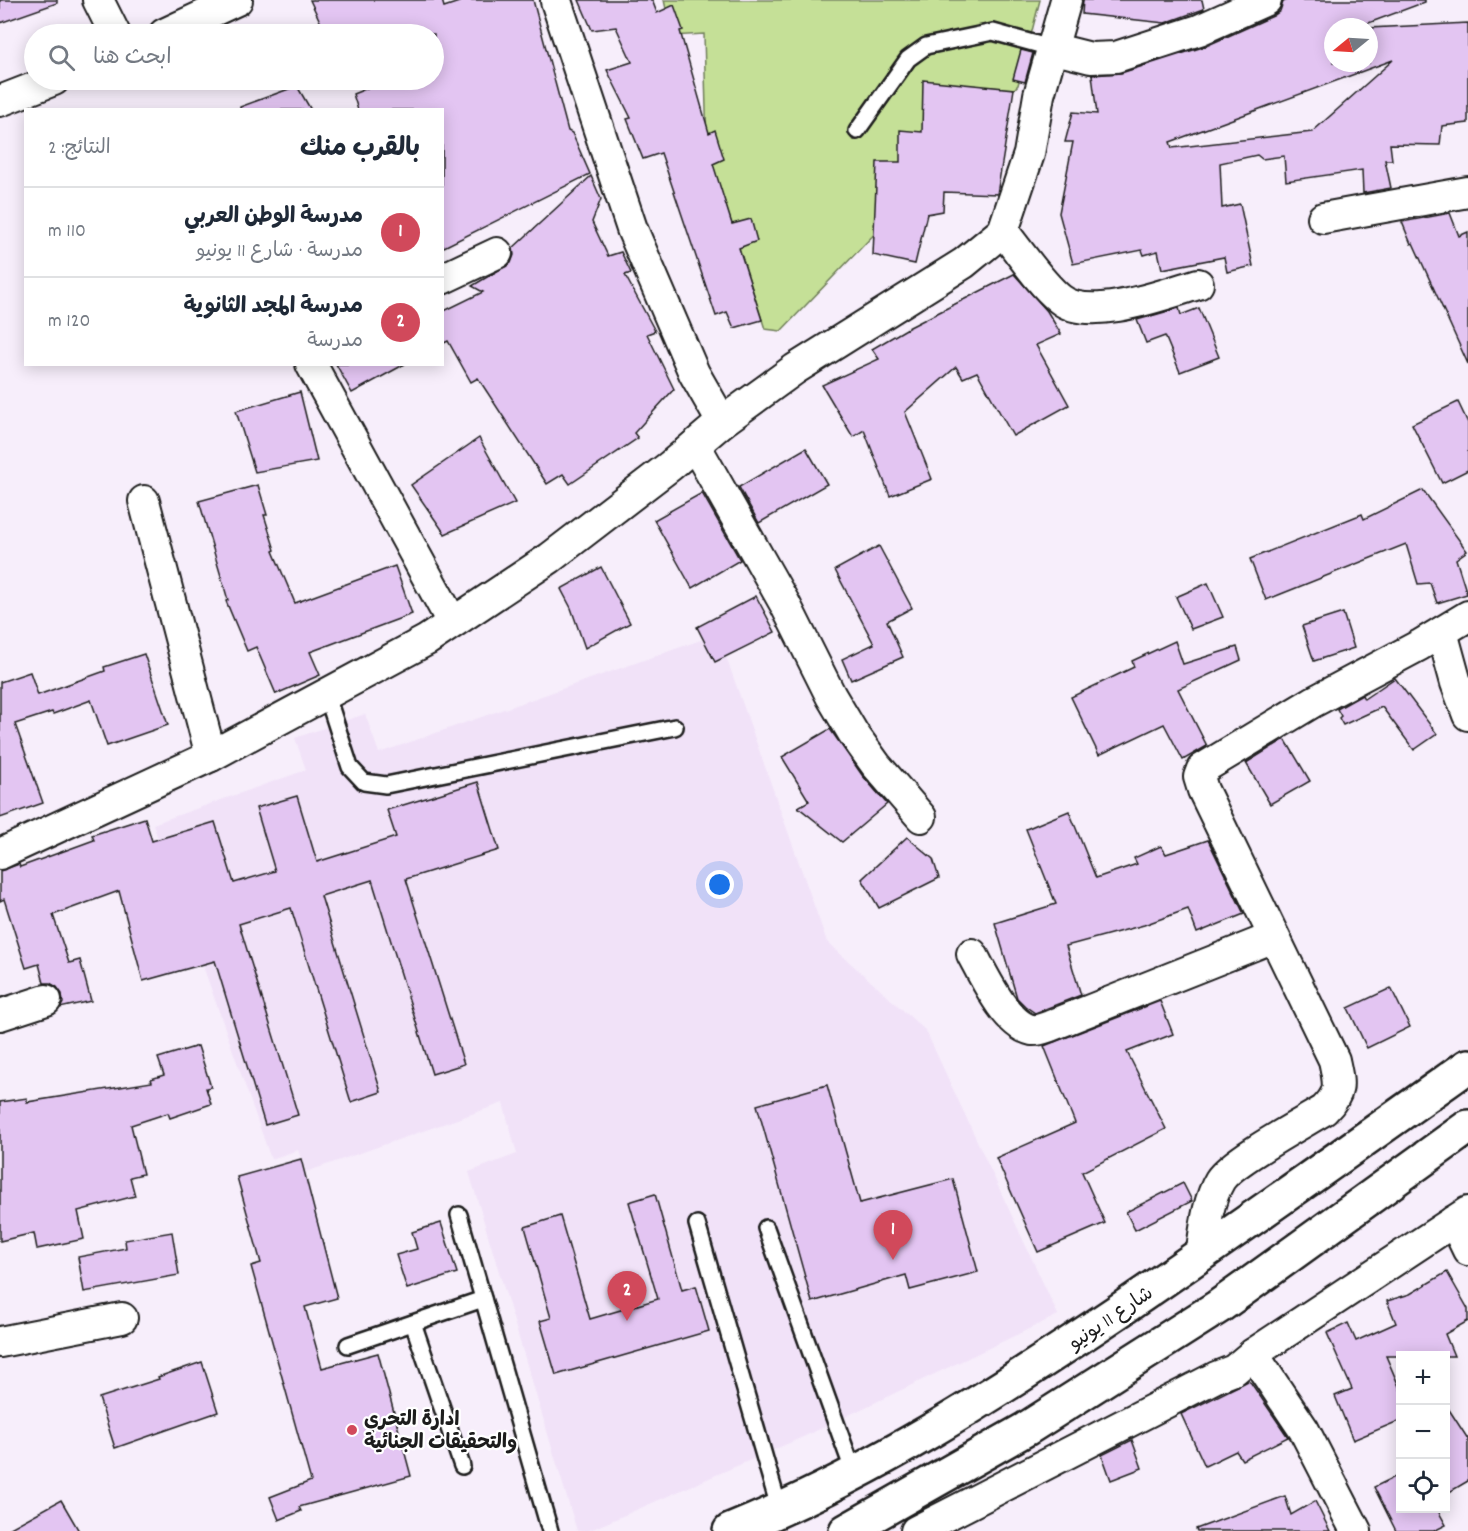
<!DOCTYPE html>
<html lang="ar">
<head>
<meta charset="utf-8">
<style>
  body { margin:0; font-family:Dekko,"Playpen Sans Arabic",sans-serif; background:#f2f2f3; color:#1f2937; direction:rtl }
  .controls { position:absolute; right:18px; bottom:18px; display:grid; overflow:hidden; border-radius:0px; box-shadow:0 3px 15px #0003 }
  .controls button { width:54px; height:54px; display:grid; place-items:center; padding:0; border:0; border-bottom:2px solid #e0e1e3; background:#fff; color:#1f2937; font:30px sans-serif }
  .compass { position:absolute; left:1324px; top:18px; width:54px; height:54px; border-radius:50%; background:#fff; box-shadow:0 3px 15px #0003; rotate:252deg }
  .you { position:absolute; left:720px; top:885px; width:21px; height:21px; margin:-15px; border:4px solid #fff; border-radius:50%; background:#1a73e8; box-shadow:0 0 0 9px #1a73e833 }
  .badge { display:grid; place-items:center; width:39px; height:39px; border-radius:50%; background:#d1495b; color:#fff; font-size:20px; font-weight:700 }
  .pin { position:absolute; translate:-50% -50px; filter:drop-shadow(0 2px 3px #0008) }
  .pin::after { content:''; position:absolute; top:32px; width:21px; height:18px; background:inherit; clip-path:polygon(0 0,100% 0,50% 100%) }
  .list { margin:0; padding:0; list-style:none }
  h2 { display:flex; justify-content:space-between; align-items:center; height:78px; margin:0; padding:0 24px; font-size:26px }
  h2 small { font-size:20px; font-weight:400; color:#747a83 }
  .list li { display:grid; grid-template-columns:39px 1fr auto; gap:18px; align-items:center; box-sizing:border-box; height:90px; padding:0 24px; border-top:2px solid #e0e1e3 }
  .list b { display:block; font-size:22px; white-space:nowrap }
  .list p { margin:0; font-size:20px; white-space:nowrap; color:#747a83 }
  .list em { font-size:20px; font-style:normal; color:#747a83 }
  .icon { flex:none; width:33px; height:33px; fill:none; stroke:currentColor; stroke-width:2; stroke-linecap:round; stroke-linejoin:round }
  .map { position:relative; flex:none; width:1468px; height:1531px; overflow:hidden; direction:ltr }
  .search { position:absolute; background:#fff; box-shadow:0 3px 15px #0003; left:24px; top:24px; width:420px; height:66px; display:flex; align-items:center; gap:15px; box-sizing:border-box; padding:0 21px; border-radius:33px; color:#747a83; font-size:22px }
  .panel { position:absolute; background:#fff; box-shadow:0 3px 15px #0003; left:24px; top:108px; width:420px; height:258px; border-radius:0px; direction:rtl }
  .map>svg:first-child { display:block }
  .built { fill:#f1e2f8 }
  .green { fill:#c5e097; stroke:#707e5a; stroke-width:1.5 }
  .building { fill:#e3c5f2; stroke:#1c1c1c; stroke-width:1.5; fill-rule:evenodd }
  .lines { fill:none; stroke-linecap:round; stroke-linejoin:round }
  .service-casing { stroke:#1c1c1c; stroke-width:20 }
  .minor-casing { stroke:#1c1c1c; stroke-width:34 }
  .trunk-casing { stroke:#1c1c1c; stroke-width:38 }
  .service { stroke:#fff; stroke-width:15 }
  .minor { stroke:#fff; stroke-width:30 }
  .trunk { stroke:#fff; stroke-width:33 }
  .poi-dot { fill:#d1495b; stroke:#fff; stroke-width:2 }
  .labels { text-anchor:middle; stroke-width:4.5; stroke-linejoin:round; paint-order:stroke }
  .street-label { font-size:20px; fill:#1c1c1c; stroke:#fff }
  .poi-label { font-size:20px; font-weight:bold; fill:#1c1c1c; stroke:#fff; text-anchor:start }
</style>
</head>
<body>
<div class="map">
<svg width="1468" height="1531" viewBox="0 0 1468 1531">
  <rect width="100%" height="100%" fill="#f7eefb"/>
  <filter id="ink" filterUnits="userSpaceOnUse"><feTurbulence type="fractalNoise" baseFrequency=".0167" numOctaves="2"/><feDisplacementMap in="SourceGraphic" scale="12" xChannelSelector="R" yChannelSelector="G"/><feConvolveMatrix kernelMatrix="1 2 1 2 8 2 1 2 1" color-interpolation-filters="sRGB"/></filter>
  <g filter="url(#ink)">
    <path class="built" d="M718 634 827 942 926 1031 1058 1315 803 1437 588 1531H577L469 1172 517 1154 503 1103 306 1172 298 1150 271 1159 153 824 306 770 295 738 365 714 379 753Z"/>
    <path class="green" d="M664 0H1040L1018 85 781 331 765 329 707 147 704 34 672 36Z"/>
    <g class="building">
      <path d="M0 0H57V3L0 23Z"/>
      <path d="M310 0H442L444 7 465 0H533L568 131 572 133 590 174 442 248V110H358L353 94 388 80H434V34H326Z"/>
      <path d="M579 0H652L657 13 674 5 683 30 680 31 709 133 715 130 724 159 713 164 732 224 751 219 757 241 739 248 762 320 734 328 727 312 716 316 661 153 643 159 627 119 631 118 607 70 632 62 616 27 592 30Z"/>
      <path d="M1083 0H1202L1204 9 1165 23 1082 14Z"/>
      <path d="M1287 0H1425V2L1358 27H1333V63H1369V28L1468 23V123L1442 126 1440 145 1390 144 1392 160H1385L1391 188 1363 193 1362 170 1286 181 1284 156 1262 159 1257 155 1220 163 1222 208 1240 204 1253 266 1227 272 1224 257 1162 269 1158 251 1144 255 1142 250 1073 264 1059 213 1073 142H1065L1073 112 1097 114 1092 75 1121 73 1206 46 1273 16 1280 11 1283 2ZM1393 60 1312 132 1172 148 1170 142Z"/>
      <path d="M1021 50 1033 53 1025 82 1013 79Z"/>
      <path d="M923 80 1014 89 997 194 944 192 943 211 927 214 915 264 873 255 877 162H900V130L922 132Z"/>
      <path d="M297 86 311 110H240V107Z"/>
      <path d="M591 176 601 199 592 222 608 256 621 252 631 273 625 275 655 331 647 334 674 389 634 433 638 438 570 484 563 474 547 484 478 378 471 382 448 341 442 344V312L483 292 472 286 511 263 514 255 513 248Z"/>
      <path d="M1450 213 1459 236 1468 232V364L1413 243 1411 244 1402 222Z"/>
      <path d="M1014 274 1047 311 1061 334 1036 345 1069 405 1013 436 977 372 963 378 956 367 905 412 932 479 890 496 864 430 853 437 822 385 879 359 872 349 908 328Z"/>
      <path d="M1179 308 1181 315 1199 308 1219 357 1180 372 1165 336 1146 343 1137 320Z"/>
      <path d="M336 364H405L352 393Z"/>
      <path d="M300 392 317 461 255 472 236 411Z"/>
      <path d="M1458 402 1468 423V470L1442 483 1412 424Z"/>
      <path d="M479 438 515 503 445 534 411 485Z"/>
      <path d="M806 448 827 484 759 523 739 487Z"/>
      <path d="M258 485 267 515H264L275 550 273 551 295 603 395 566 412 614 310 652 320 675 276 694 256 647 247 651 226 601 228 600 199 501Z"/>
      <path d="M1423 490 1467 551 1456 559 1467 594 1437 603 1430 583 1418 584 1406 544 1266 600 1250 559 1362 514 1364 519Z"/>
      <path d="M702 493 740 560 692 588 654 520Z"/>
      <path d="M879 546 912 608 887 621 903 657 851 680 842 659 874 644 835 570Z"/>
      <path d="M601 567 630 623 585 648 571 608 561 589Z"/>
      <path d="M1208 583 1223 617 1191 629 1176 597Z"/>
      <path d="M756 596 775 632 715 662 697 627Z"/>
      <path d="M1343 613 1354 648 1314 661 1302 626Z"/>
      <path d="M1175 641 1183 664 1237 647 1241 660 1178 689 1207 746 1183 760 1164 724 1099 755 1071 697 1134 667 1132 661Z"/>
      <path d="M144 654 168 725 107 746 91 700 53 714 52 712 15 724 43 803 0 818V682L30 672 38 695 105 671 104 667Z"/>
      <path d="M1395 678 1437 734 1414 750 1382 707 1343 725 1339 718 1341 716 1337 709 1362 695 1364 699Z"/>
      <path d="M830 729 862 775 887 804 842 842 798 807 809 801 782 757Z"/>
      <path d="M1285 739 1310 781 1270 804 1246 763Z"/>
      <path d="M478 782 499 850 406 879 464 1064 432 1074 372 880 321 896 381 1092 351 1102 291 908 239 924 298 1115 265 1125 215 961 143 981 119 891 53 915 69 963 80 960 91 1001 60 1008 63 1003 62 994 57 987 50 983H44L39 964 26 968 4 899 0 901V871L19 864 20 867 94 840 92 835 145 818 152 841 215 822 234 883 275 871 256 808 297 796 317 862 396 837 387 810Z"/>
      <path d="M1069 811 1096 878 1137 864 1134 858 1161 846 1166 854 1208 840 1244 914 1197 933 1188 909 1144 925 1066 946 1081 995 1035 1013 1025 1006 1017 998 995 923 1056 904 1026 829Z"/>
      <path d="M907 837 933 859 939 878 879 908 862 879Z"/>
      <path d="M1391 988 1410 1027 1367 1048 1348 1008Z"/>
      <path d="M1160 1001 1173 1034 1127 1052 1166 1129 1082 1172 1105 1223 1038 1252 996 1158 1075 1123 1044 1046Z"/>
      <path d="M198 1046 211 1087 206 1088 211 1104 170 1118 168 1113 131 1125 143 1174 130 1177 135 1196 78 1211 84 1239 37 1249 34 1233 0 1241V1102L27 1098V1102L152 1082 151 1079 164 1075 158 1058Z"/>
      <path d="M827 1085 860 1203 953 1179 978 1272 910 1290 906 1275 812 1302 757 1105Z"/>
      <path d="M301 1159 337 1298 305 1307 322 1368 378 1353 411 1476 299 1507 301 1511 279 1520 270 1497 311 1481 251 1266 261 1263 237 1177Z"/>
      <path d="M1183 1183 1192 1201 1135 1230 1126 1212Z"/>
      <path d="M655 1194 682 1290 696 1286 709 1331 556 1375 540 1321 551 1318 525 1227 560 1216 590 1319 658 1299 629 1202Z"/>
      <path d="M441 1223 457 1273 407 1289 396 1255 417 1249 412 1232Z"/>
      <path d="M172 1232 179 1275 84 1292 78 1257 126 1248 125 1240Z"/>
      <path d="M1447 1272 1468 1309V1321L1445 1334 1454 1356H1386L1401 1391V1420L1353 1440 1335 1396 1352 1389 1327 1333 1348 1323 1356 1341 1396 1323 1387 1301 1410 1294Z"/>
      <path d="M202 1362 218 1412 115 1448 99 1398 159 1379 158 1377Z"/>
      <path d="M1248 1381 1251 1383 1288 1437 1242 1460 1236 1451 1205 1466 1181 1414Z"/>
      <path d="M1446 1405 1468 1439V1481L1446 1494Z"/>
      <path d="M1132 1440 1142 1468 1111 1480 1102 1455Z"/>
      <path d="M1401 1474V1509H1437L1446 1525 1434 1531H1396L1374 1487Z"/>
      <path d="M1285 1496 1291 1515 1315 1501 1330 1531H1197L1196 1529Z"/>
      <path d="M61 1500 79 1531H5Z"/>
    </g>
    <g class="lines">
      <g class="service-casing">
        <g id="service">
          <path d="M857 131 908 59 926 46 993 32 1051 48"/>
          <path d="M326 693 350 767 364 782 386 785 675 727"/>
          <path d="M459 1215 550 1531"/>
          <path d="M697 1224 780 1511"/>
          <path d="M766 1228 854 1473"/>
          <path d="M413 1323 462 1466"/>
          <path d="M348 1345 483 1299"/>
        </g>
      </g>
      <g class="minor-casing">
        <g id="minor">
          <path d="M98 0 115 34"/>
          <path d="M556 1 632 229 694 373 722 422"/>
          <path d="M164 34 237 0"/>
          <path d="M1051 48 1091 58 1116 57 1199 30 1266 0"/>
          <path d="M0 101 54 80"/>
          <path d="M1323 218 1468 192"/>
          <path d="M1003 231C1019 251 1040 283 1060 299 1089 323 1165 294 1198 284"/>
          <path d="M442 279 497 253"/>
          <path d="M311 364 452 622"/>
          <path d="M695 445 785 604 831 696 853 733 876 765 921 817"/>
          <path d="M144 501 211 756"/>
          <path d="M1442 632 1456 683 1468 715"/>
          <path d="M0 854 211 756 427 640 550 558 670 466 722 422 795 369 964 263 1003 231 1029 154 1039 95 1066 0"/>
          <path d="M972 954C984 976 1006 1025 1032 1030 1037 1031 1044 1028 1050 1026L1274 937"/>
          <path d="M0 1015 46 1000"/>
          <path d="M1454 1221 1468 1250"/>
          <path d="M1201 1256C1205 1230 1207 1202 1220 1180 1232 1161 1301 1124 1324 1110 1342 1092 1339 1084 1334 1060L1203 790 1199 777 1202 769 1313 702 1420 645 1468 616"/>
          <path d="M0 1342 122 1318"/>
          <path d="M1253 1354 1304 1430 1356 1531"/>
          <path d="M916 1531 1216 1377 1234 1370 1253 1354 1468 1212"/>
        </g>
      </g>
      <g class="trunk-casing">
        <g id="trunk">
          <path d="M730 1531C870 1475 998 1392 1123 1308 1239 1229 1354 1147 1468 1066"/>
          <path d="M846 1531 1026 1429 1218 1307 1468 1127"/>
        </g>
      </g>
      <use href="#service" class="service"/>
      <use href="#minor" class="minor"/>
      <use href="#trunk" class="trunk"/>
    </g>
  </g>
  <circle class="poi-dot" cx="352" cy="1430" r="6"/>
  <g class="labels">
    <g class="street-label">
      <text transform="translate(1110 1317) rotate(-34)" y="7">شارع 11 يونيو</text>
    </g>
    <g class="poi-label">
      <text x="364" y="1425">ادارة التحري<tspan x="364" dy="23">والتحقيقات الجنائية</tspan></text>
    </g>
  </g>
</svg>
<div class="controls">
<button>+</button>
<button>−</button>
<button><svg class="icon" aria-label="locate" viewBox="0 0 24 24"><circle cx="12" cy="12" r="6"/><path d="M12 2v4M12 18v4M2 12h4M18 12h4"/></svg></button>
</div>
<svg class="compass" viewBox="-18 -18 36 36"><path d="M0-13l5 13h-10z" fill="#e53935"/><path d="M0 13l5-13h-10z" fill="#747a83"/></svg>
<div class="you"></div>
<div class="pin badge" style="left:893px;top:1260px">1</div>
<div class="pin badge" style="left:627px;top:1321px">2</div>
<div class="search"><svg class="icon" aria-label="search" viewBox="0 0 24 24"><circle cx="10" cy="10" r="6"/><path d="M15 15l6 6"/></svg>ابحث هنا</div>
<section class="panel">
<h2>بالقرب منك<small>النتائج: 2</small></h2>
<ul class="list">
<li><span class="badge">1</span><div><b>مدرسة الوطن العربي</b><p>مدرسة · شارع 11 يونيو</p></div><em>110 m</em></li>
<li><span class="badge">2</span><div><b>مدرسة المجد الثانوية</b><p>مدرسة</p></div><em>120 m</em></li>
</ul>
</section>
</div>
</body>
</html>
